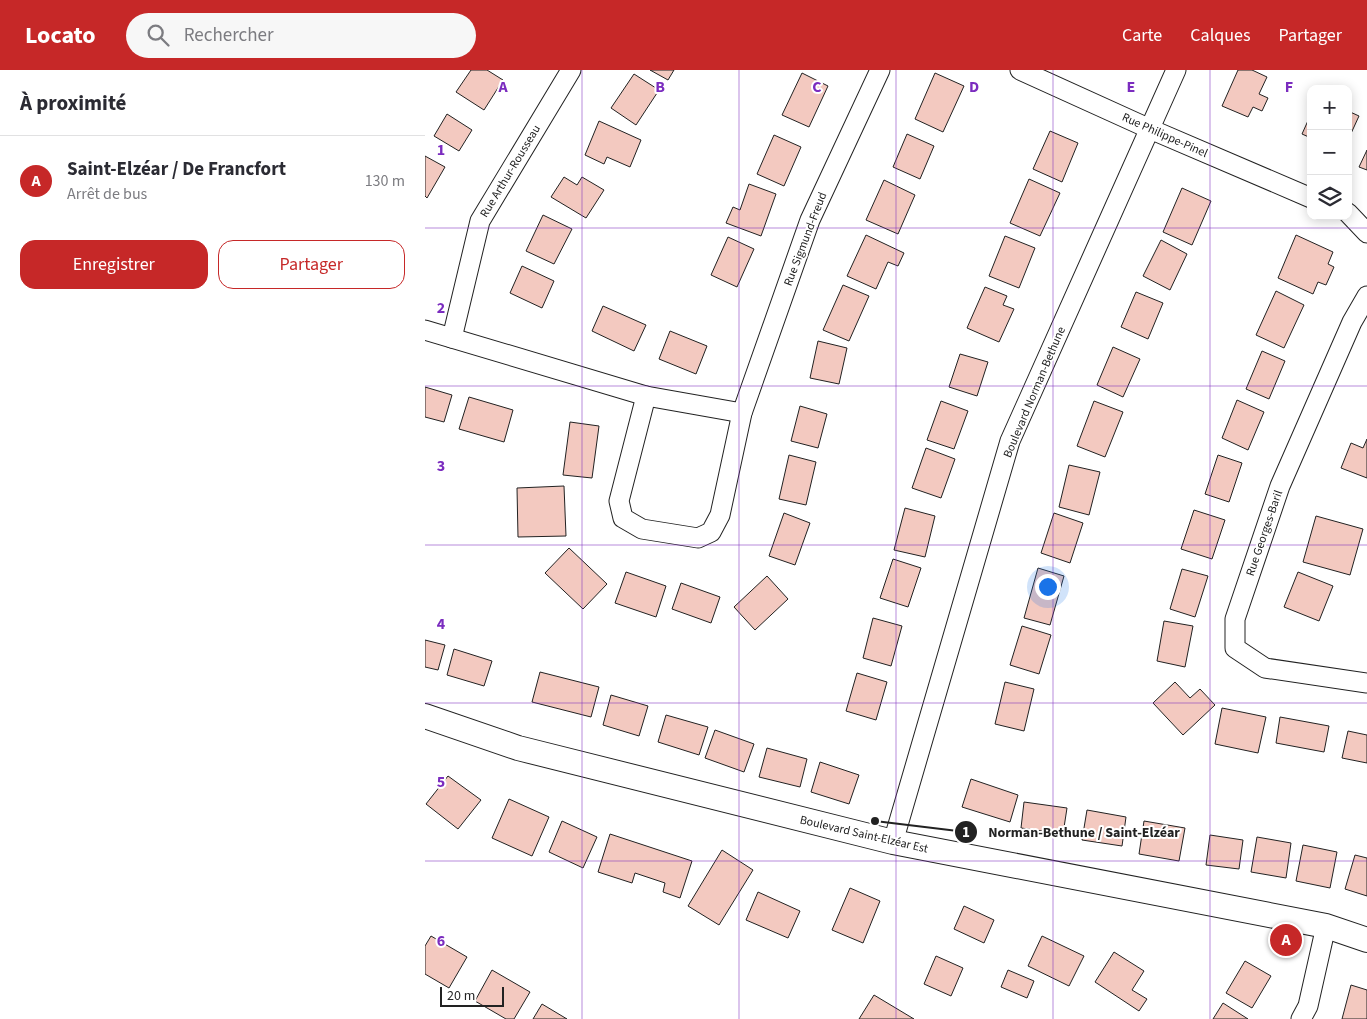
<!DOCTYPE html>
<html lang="fr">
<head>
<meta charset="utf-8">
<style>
  body { margin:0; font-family:"Source Sans 3",sans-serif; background:#f7f7f7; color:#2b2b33 }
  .controls { position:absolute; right:15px; top:15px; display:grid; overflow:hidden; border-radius:10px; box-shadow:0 2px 12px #0003 }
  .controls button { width:45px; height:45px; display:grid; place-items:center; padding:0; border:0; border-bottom:1px solid #e1e1e2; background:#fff; color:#2b2b33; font:25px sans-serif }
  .scale { position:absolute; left:15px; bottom:12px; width:64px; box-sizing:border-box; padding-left:5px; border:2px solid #222; border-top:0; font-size:14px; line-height:18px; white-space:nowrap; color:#222; -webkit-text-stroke:4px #fff; paint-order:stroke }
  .you { position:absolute; left:622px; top:516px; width:18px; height:18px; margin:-12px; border:4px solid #fff; border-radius:50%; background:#1a73e8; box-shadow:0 0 0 8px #1a73e833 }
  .badge { display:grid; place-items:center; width:32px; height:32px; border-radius:50%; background:#c62828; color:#fff; font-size:16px; font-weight:700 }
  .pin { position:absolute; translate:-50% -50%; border:2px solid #fff; box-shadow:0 1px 5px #0006 }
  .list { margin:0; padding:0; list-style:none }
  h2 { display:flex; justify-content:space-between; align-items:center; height:65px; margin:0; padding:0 20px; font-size:21px }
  h2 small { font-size:16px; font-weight:400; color:#7c7c81 }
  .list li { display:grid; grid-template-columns:32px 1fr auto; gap:15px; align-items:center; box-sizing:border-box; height:90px; padding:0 20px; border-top:1px solid #e1e1e2 }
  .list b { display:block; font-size:19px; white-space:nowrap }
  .list p { margin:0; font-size:16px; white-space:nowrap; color:#7c7c81 }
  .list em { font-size:16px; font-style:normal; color:#7c7c81 }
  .actions { display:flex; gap:10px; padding:15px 20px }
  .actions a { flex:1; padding:11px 0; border:1px solid #c62828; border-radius:15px; text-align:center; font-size:18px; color:#c62828 }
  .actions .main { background:#c62828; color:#fff }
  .icon { flex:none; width:28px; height:28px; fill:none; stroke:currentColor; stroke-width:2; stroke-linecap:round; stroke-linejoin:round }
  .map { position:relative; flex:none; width:942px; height:949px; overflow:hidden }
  header { display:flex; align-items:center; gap:30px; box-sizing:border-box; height:70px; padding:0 25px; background:#c62828; color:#fff }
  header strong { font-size:24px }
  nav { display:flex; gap:28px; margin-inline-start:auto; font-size:18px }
  .search { width:350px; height:45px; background:#f7f7f7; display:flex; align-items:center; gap:12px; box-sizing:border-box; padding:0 18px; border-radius:28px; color:#7c7c81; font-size:19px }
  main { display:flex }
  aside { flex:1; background:#fff }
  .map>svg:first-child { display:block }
  .building { fill:#f3c9c0; stroke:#222 }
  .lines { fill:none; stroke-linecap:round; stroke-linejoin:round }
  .minor-casing { stroke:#222; stroke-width:21 }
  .tertiary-casing { stroke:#222; stroke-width:26 }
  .minor { stroke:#fff; stroke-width:19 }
  .tertiary { stroke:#fff; stroke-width:24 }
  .grid { fill:none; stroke:#7b2cbf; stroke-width:1; stroke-opacity:0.55 }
  .labels { text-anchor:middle; stroke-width:4; stroke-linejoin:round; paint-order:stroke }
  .street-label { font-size:12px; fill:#222; stroke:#fff }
  .grid-label { font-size:16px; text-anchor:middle; font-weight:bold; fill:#7b2cbf; stroke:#fff; stroke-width:4; stroke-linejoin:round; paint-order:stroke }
  .leader { fill:none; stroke:#222; stroke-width:2 }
  .callout-dot { fill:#222; stroke:#fff; stroke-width:2 }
  .mark-label { font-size:15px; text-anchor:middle; font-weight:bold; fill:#fff }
  .callout-label { font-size:14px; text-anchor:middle; font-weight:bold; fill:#222; stroke:#fff; stroke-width:4; stroke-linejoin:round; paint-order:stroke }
</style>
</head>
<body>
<header>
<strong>Locato</strong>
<div class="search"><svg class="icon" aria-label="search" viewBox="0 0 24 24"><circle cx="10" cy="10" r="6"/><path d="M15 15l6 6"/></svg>Rechercher</div>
<nav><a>Carte</a><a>Calques</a><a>Partager</a></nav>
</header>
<main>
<aside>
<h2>À proximité<small></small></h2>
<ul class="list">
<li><span class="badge">A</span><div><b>Saint-Elzéar / De Francfort</b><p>Arrêt de bus</p></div><em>130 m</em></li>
</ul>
<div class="actions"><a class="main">Enregistrer</a><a>Partager</a></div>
</aside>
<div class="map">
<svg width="942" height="949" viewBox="0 0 942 949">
  <rect width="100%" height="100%" fill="#fff"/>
  <g class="building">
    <path d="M46 0H62L78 10 59 40 31 22Z"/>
    <path d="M225 0H249L243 10Z"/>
    <path d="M813 0H827L842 7 834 24 843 28 837 41 828 37 823 47 797 36Z"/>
    <path d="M377 3 403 16 384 57 357 45Z"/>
    <path d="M510 3 539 16 518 62 490 49Z"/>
    <path d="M209 4 234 20 211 55 186 38Z"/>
    <path d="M923 41 934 46 923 70Z"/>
    <path d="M22 44 47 60 34 81 9 66Z"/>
    <path d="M886 44V68L877 64Z"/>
    <path d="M174 51 216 70 205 97 182 87 179 94 160 85Z"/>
    <path d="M625 61 653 73 637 112 608 99Z"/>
    <path d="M482 64 509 76 495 109 468 97Z"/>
    <path d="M349 65 376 77 359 116 332 104Z"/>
    <path d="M942 80V100L934 97Z"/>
    <path d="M0 86 20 97 2 128 0 126Z"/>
    <path d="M139 107 152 115 157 107 179 120 161 148 126 127Z"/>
    <path d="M604 109 635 123 615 166 585 153Z"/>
    <path d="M459 110 490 125 473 164 441 150Z"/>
    <path d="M324 114 351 124 336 166 301 153 308 137 315 140Z"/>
    <path d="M757 118 786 131 767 175 738 162Z"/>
    <path d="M118 145 147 159 129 194 101 181Z"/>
    <path d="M441 165 479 183 473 196 463 192 451 219 422 206Z"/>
    <path d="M871 165 908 182 903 194 909 197 901 215 893 212 888 224 853 208Z"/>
    <path d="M580 166 610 178 594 218 564 206Z"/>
    <path d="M303 167 329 179 312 217 286 205Z"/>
    <path d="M736 170 762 184 745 220 718 206Z"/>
    <path d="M97 196 129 211 117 238 85 223Z"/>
    <path d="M418 215 444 226 424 271 398 260Z"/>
    <path d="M560 217 582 226 578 235 589 239 574 272 542 258Z"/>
    <path d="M851 221 879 235 859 278 831 265Z"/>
    <path d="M711 222 738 233 723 269 696 257Z"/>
    <path d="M178 236 221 255 209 281 167 261Z"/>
    <path d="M245 261 282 276 271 304 234 289Z"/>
    <path d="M393 271 422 278 414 314 385 308Z"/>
    <path d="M688 277 715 289 698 327 672 315Z"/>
    <path d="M837 281 860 291 844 329 821 319Z"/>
    <path d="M535 284 563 292 552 326 524 317Z"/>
    <path d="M0 317 27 325 19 352 0 347Z"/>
    <path d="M44 327 88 340 79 372 34 359Z"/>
    <path d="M812 330 839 342 823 380 797 368Z"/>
    <path d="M516 331 543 341 529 379 502 370Z"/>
    <path d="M669 331 698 342 680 387 652 376Z"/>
    <path d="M375 336 402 344 393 378 366 371Z"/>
    <path d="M145 352 174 356 167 408 138 405Z"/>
    <path d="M942 369V408L916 398 926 373 938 378Z"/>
    <path d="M501 378 530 389 516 428 487 418Z"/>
    <path d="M364 385 391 392 381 435 354 429Z"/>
    <path d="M793 385 817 393 804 432 780 424Z"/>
    <path d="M644 395 675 402 664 445 634 437Z"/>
    <path d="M139 416 141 466 93 467 92 418Z"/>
    <path d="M480 438 510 446 500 487 469 480Z"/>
    <path d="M769 440 800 450 787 489 756 479Z"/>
    <path d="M359 443 385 453 370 495 344 486Z"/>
    <path d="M629 443 658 453 645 493 616 483Z"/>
    <path d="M891 446 938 459 925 505 878 492Z"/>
    <path d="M144 478 182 514 158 539 120 503Z"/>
    <path d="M468 489 496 498 483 537 455 528Z"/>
    <path d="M613 498 639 506 625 555 599 548Z"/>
    <path d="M757 499 783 506 770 547 745 539Z"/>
    <path d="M201 502 241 516 231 547 190 533Z"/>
    <path d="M873 502 908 516 894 551 859 537Z"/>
    <path d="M342 506 363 529 330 560 309 537Z"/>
    <path d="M256 513 295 527 286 553 247 539Z"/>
    <path d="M448 548 477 556 466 596 438 588Z"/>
    <path d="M739 551 768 556 760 597 732 591Z"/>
    <path d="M597 556 626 565 614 604 585 595Z"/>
    <path d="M0 570 20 575 13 600 0 597Z"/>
    <path d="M29 579 67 591 59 616 22 605Z"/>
    <path d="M115 602 174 617 166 647 107 632Z"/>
    <path d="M432 603 462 612 451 650 421 641Z"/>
    <path d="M580 612 609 619 599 661 570 654Z"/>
    <path d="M750 612 765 628 775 619 790 635 758 665 728 633Z"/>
    <path d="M186 625 223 636 214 666 178 655Z"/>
    <path d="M797 638 841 647 833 683 790 674Z"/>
    <path d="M241 645 283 657 274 685 233 672Z"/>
    <path d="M855 647 904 656 899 682 851 673Z"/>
    <path d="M290 660 329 674 319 702 280 688Z"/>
    <path d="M923 661 942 665V693L917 688Z"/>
    <path d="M342 678 382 689 375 717 334 707Z"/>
    <path d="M395 692 434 705 424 734 386 722Z"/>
    <path d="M23 706 56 730 33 759 1 734Z"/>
    <path d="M546 709 593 725 585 752 537 737Z"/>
    <path d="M84 729 124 747 107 786 67 768Z"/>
    <path d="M599 732 642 738 638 764 596 758Z"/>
    <path d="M662 740 701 747 697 776 657 770Z"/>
    <path d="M137 751 172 767 158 798 124 782Z"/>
    <path d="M719 751 760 758 754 791 714 784Z"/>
    <path d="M185 764 267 791 255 828 238 822 240 813 210 803 207 813 173 802Z"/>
    <path d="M785 765 818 770 814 799 781 795Z"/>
    <path d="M832 767 866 773 861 808 826 802Z"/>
    <path d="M878 775 912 782 905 818 871 811Z"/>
    <path d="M297 780 328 800 294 855 263 836Z"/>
    <path d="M930 785 942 788V826L920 819Z"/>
    <path d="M425 818 455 831 438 873 407 860Z"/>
    <path d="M333 822 375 841 363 868 321 850Z"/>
    <path d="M539 836 569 850 559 873 529 859Z"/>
    <path d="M6 866 42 887 24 918 0 904V876Z"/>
    <path d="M617 866 659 886 644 916 603 896Z"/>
    <path d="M689 882 719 901 707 920 722 929 714 941 670 912Z"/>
    <path d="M511 886 538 898 526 926 499 914Z"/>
    <path d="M820 891 846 906 827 938 801 923Z"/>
    <path d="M67 900 105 922 89 949H81L50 931Z"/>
    <path d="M583 900 609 911 602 928 576 917Z"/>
    <path d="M926 915 942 920V949H917Z"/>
    <path d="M449 925 489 949H434Z"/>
    <path d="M798 933 823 949H788Z"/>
    <path d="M117 934 142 949H108Z"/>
  </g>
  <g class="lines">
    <g class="minor-casing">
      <g id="minor">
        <path d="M595 0 725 59 886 128"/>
        <path d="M923 143 942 163"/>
        <path d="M942 226 927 252 855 416 810 549V578L840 598 942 613"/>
        <path d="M0 260 221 326 317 343"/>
        <path d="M27 268 55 151 146 0"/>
        <path d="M221 326 194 431 198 448 217 459 273 468 286 462 295 445 317 343 385 150 455 0"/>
        <path d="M468 772 585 371 751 0"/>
        <path d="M876 949 883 936 901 856"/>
      </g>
    </g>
    <g class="tertiary-casing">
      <path id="tertiary" d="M0 646 93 678 468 772 901 856 942 870"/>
    </g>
    <use href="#minor" class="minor"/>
    <use href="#tertiary" class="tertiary"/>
  </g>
  <path class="grid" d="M157 0V949M314 0V949M471 0V949M628 0V949M785 0V949M0 158H942M0 316H942M0 475H942M0 633H942M0 791H942"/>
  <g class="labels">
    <g class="street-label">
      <text transform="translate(740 65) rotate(24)" y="4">Rue Philippe-Pinel</text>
      <text transform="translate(85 101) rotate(-59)" y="4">Rue Arthur-Rousseau</text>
      <text transform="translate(380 169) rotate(-69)" y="4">Rue Sigmund-Freud</text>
      <text transform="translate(609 322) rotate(-67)" y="4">Boulevard Norman-Bethune</text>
      <text transform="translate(839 463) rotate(-71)" y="4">Rue Georges-Baril</text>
      <text transform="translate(439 764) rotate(13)" y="4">Boulevard Saint-Elzéar Est</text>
    </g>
  </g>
  <g class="grid-label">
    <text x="78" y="22">A</text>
    <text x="235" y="22">B</text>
    <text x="392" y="22">C</text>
    <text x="549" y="22">D</text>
    <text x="706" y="22">E</text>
    <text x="864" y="22">F</text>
    <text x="16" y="85">1</text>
    <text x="16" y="243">2</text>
    <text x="16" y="401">3</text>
    <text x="16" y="559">4</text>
    <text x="16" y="717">5</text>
    <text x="16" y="876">6</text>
  </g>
  <path class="leader" d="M450 751L541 762"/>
  <g class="callout-dot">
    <circle cx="450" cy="751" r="5"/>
    <circle cx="541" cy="762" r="12"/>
  </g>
  <g class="mark-label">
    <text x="541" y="767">1</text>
  </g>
  <g class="callout-label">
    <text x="659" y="767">Norman-Bethune / Saint-Elzéar</text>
  </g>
</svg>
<div class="controls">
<button>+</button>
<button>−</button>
<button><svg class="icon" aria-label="layers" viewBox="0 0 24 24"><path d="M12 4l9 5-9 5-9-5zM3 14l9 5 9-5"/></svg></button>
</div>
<div class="scale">20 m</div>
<div class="you"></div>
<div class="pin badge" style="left:861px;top:870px">A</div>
</div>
</main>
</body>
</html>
